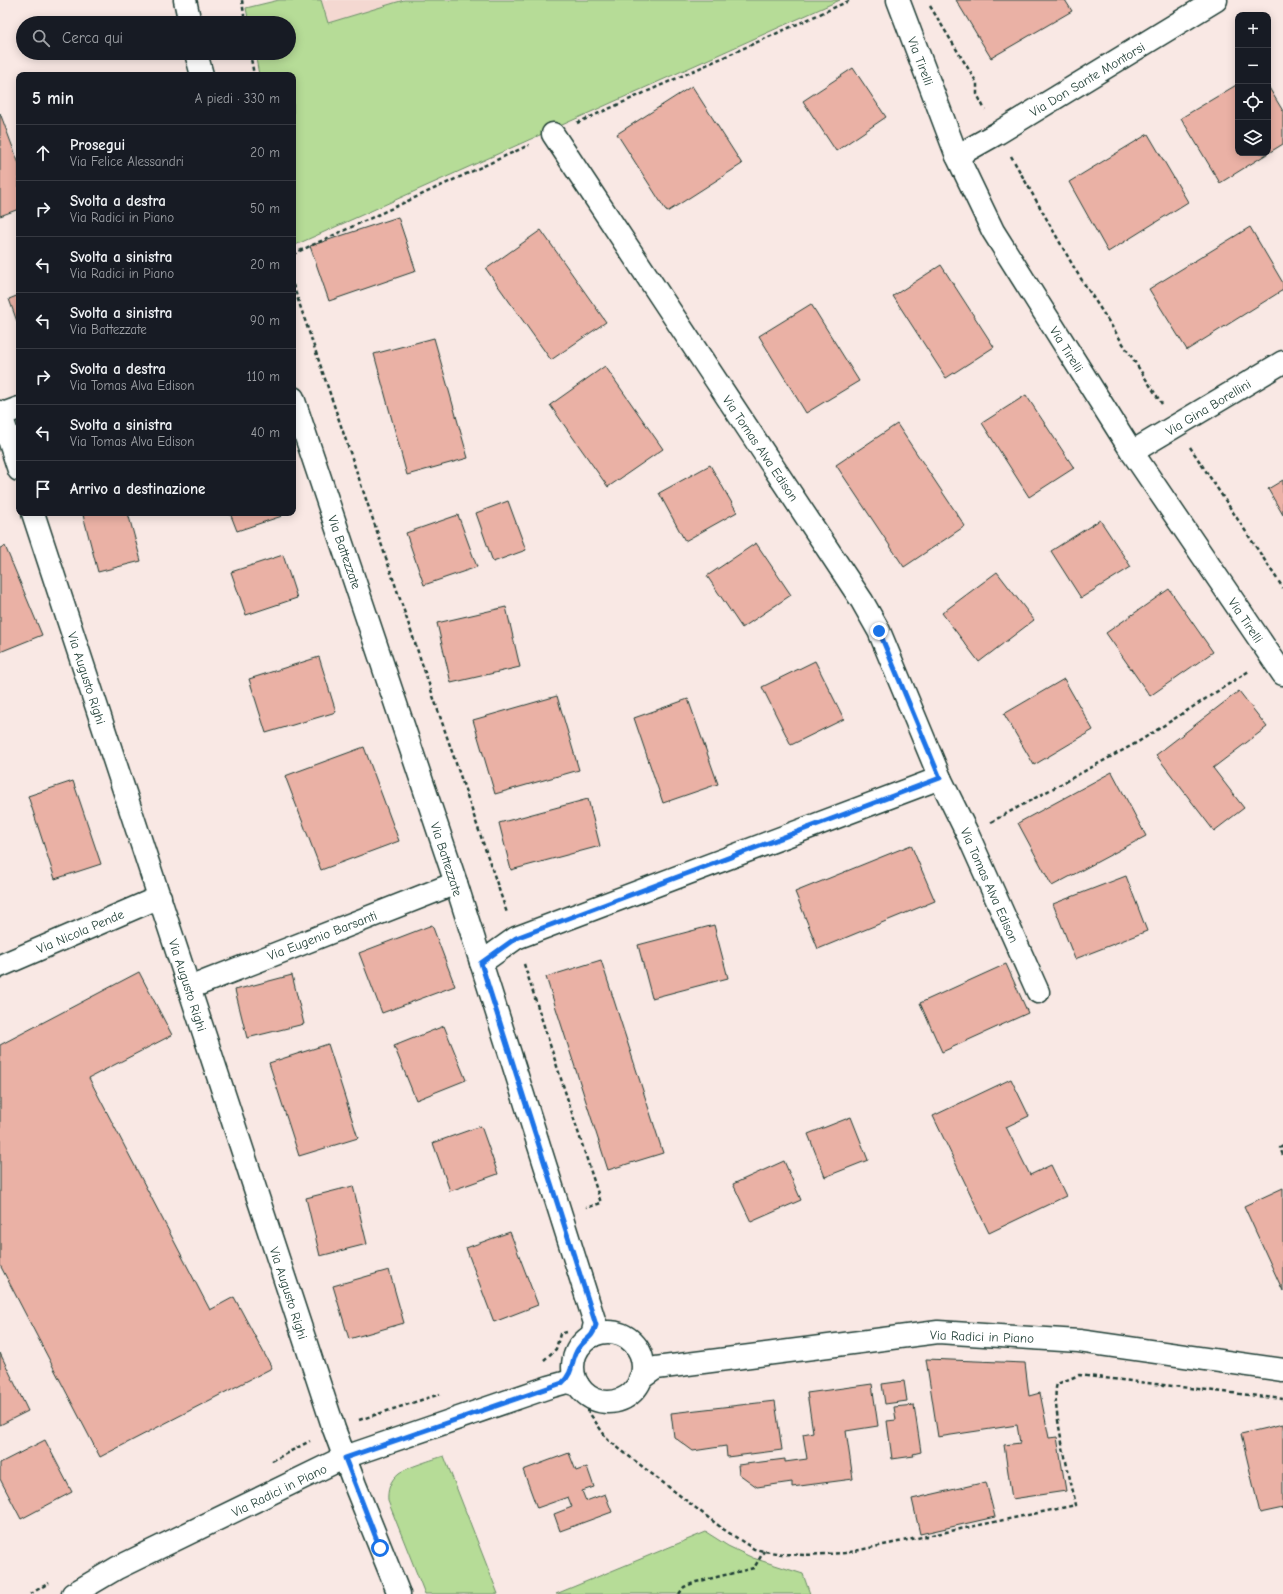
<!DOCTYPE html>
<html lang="it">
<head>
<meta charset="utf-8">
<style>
  body { margin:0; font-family:"Comic Neue",sans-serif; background:#242831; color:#f1f3f6 }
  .controls { position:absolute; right:12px; top:12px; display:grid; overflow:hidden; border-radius:8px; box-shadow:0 2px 10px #0003 }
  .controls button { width:36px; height:36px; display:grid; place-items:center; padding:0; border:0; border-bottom:1px solid #363941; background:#171b24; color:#f1f3f6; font:20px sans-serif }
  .stop { position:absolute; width:12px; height:12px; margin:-9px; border:3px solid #1a73e8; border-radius:50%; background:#fff }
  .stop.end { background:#1a73e8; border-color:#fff; box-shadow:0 1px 4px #0008 }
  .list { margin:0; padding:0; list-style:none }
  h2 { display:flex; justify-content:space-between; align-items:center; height:52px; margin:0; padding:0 16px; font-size:17px }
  h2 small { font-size:13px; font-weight:400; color:#9ea1a6 }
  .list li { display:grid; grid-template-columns:26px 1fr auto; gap:12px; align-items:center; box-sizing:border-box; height:56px; padding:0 16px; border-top:1px solid #363941 }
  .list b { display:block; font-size:15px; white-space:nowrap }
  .list p { margin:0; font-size:13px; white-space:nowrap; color:#9ea1a6 }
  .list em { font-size:13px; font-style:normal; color:#9ea1a6 }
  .icon { flex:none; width:22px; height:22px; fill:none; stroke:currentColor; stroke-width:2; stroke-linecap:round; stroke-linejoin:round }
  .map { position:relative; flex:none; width:1283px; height:1594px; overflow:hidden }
  .search { position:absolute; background:#171b24; box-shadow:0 2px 10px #0003; left:16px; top:16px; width:280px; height:44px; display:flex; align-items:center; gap:10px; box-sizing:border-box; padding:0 14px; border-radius:22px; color:#9ea1a6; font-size:15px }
  .panel { position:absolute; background:#171b24; box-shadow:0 2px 10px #0003; left:16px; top:72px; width:280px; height:444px; border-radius:8px }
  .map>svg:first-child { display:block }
  .built { fill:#f4d8d1 }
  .green { fill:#b6dc97; stroke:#6a8c66 }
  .building { fill:#eab1a5; stroke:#1f3d34 }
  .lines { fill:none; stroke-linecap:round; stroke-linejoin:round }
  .minor-casing { stroke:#1f3d34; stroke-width:25 }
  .tertiary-casing { stroke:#1f3d34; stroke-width:25 }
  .path { stroke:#1f3d34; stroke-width:2.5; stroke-dasharray:4 3; stroke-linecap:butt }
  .minor { stroke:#fff; stroke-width:22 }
  .tertiary { stroke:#fff; stroke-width:22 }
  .route { stroke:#1a73e8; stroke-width:5 }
  .labels { text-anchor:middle; stroke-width:4; stroke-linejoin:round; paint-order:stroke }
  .street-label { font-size:13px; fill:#1f3d34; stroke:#fff }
</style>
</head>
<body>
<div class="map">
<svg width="1283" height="1594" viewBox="0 0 1283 1594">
  <rect width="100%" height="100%" fill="#f9e8e4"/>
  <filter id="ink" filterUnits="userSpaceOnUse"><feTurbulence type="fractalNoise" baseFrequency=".025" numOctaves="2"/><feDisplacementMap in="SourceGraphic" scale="8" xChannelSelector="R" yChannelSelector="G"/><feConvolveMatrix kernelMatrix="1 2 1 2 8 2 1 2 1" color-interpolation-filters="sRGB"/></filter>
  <g filter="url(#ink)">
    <path class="built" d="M321 0H404L328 23Z"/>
    <g class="green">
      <path d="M279 0H321L328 23 404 0H840L293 246V75H259L255 53H289V23H249L246 8Z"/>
      <path d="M444 1456 498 1594H425L388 1501C387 1491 390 1480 399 1473 406 1468 434 1459 444 1456Z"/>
      <path d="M706 1532 728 1546 753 1558 803 1574 810 1594H556Z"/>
    </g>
    <g class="building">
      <path d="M956 0H1065L1072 11 991 58Z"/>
      <path d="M853 68 886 117 836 151 803 101Z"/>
      <path d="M1238 84V153H1268V86L1283 111V144L1220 183 1181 118Z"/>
      <path d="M692 86 742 164 667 212 617 134Z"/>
      <path d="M0 113 19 164V209L0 216Z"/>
      <path d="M1148 134 1188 202 1108 252 1069 182Z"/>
      <path d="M398 217 416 271 329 301 310 246Z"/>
      <path d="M1250 227 1283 283V290L1187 350 1149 289Z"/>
      <path d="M541 230 606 322 551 360 486 269Z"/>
      <path d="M941 265 994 347 946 378 893 296Z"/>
      <path d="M19 295V327L9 299Z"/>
      <path d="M811 304 859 381 806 413 759 336Z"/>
      <path d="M434 338 468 458 407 475 374 354Z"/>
      <path d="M605 366 663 449 608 487 550 405Z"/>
      <path d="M1026 395 1074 468 1029 497 982 423Z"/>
      <path d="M897 424 965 526 904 567 836 465Z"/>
      <path d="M710 465 737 512 685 541 659 493Z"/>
      <path d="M1283 480V515L1268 489Z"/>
      <path d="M508 501 526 550 493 562 476 513Z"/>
      <path d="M91 513H128L141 561 98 572 83 515Z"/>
      <path d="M230 513H281L282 516 237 531Z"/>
      <path d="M458 515 477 567 424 585 406 533Z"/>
      <path d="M1100 520 1131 567 1081 598 1051 551Z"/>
      <path d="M756 543 791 595 742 628 707 576Z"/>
      <path d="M5 546 42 635 0 652V548Z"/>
      <path d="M283 555 297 598 246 615 231 572Z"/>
      <path d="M997 572 1034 620 979 662 942 613Z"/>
      <path d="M1169 589 1213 652 1150 696 1106 633Z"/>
      <path d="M506 607 520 667 451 683 437 623Z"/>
      <path d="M319 657 336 712 266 733 249 679Z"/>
      <path d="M815 661 844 719 791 745 762 687Z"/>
      <path d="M1064 679 1093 730 1034 765 1004 714Z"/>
      <path d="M1239 691 1267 727 1213 768 1244 808 1214 831 1156 755Z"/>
      <path d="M557 696 579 770 495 794 473 720Z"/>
      <path d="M688 699 718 784 663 803 634 718Z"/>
      <path d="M364 747 399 841 321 870 285 776Z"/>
      <path d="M1112 772 1146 836 1052 886 1018 823Z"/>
      <path d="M73 781 101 864 55 879 28 796Z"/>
      <path d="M588 799 600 846 511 870 499 823Z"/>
      <path d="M911 845 935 901 818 949 795 892Z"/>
      <path d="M1126 876 1147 931 1075 959 1053 904Z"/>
      <path d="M432 925 455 986 382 1013 359 953Z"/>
      <path d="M714 925 728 978 652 998 638 945Z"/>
      <path d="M601 960 663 1153 608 1170 546 977Z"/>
      <path d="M1006 964 1028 1013 942 1052 920 1003Z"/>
      <path d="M139 972 172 1035 89 1078 210 1310 234 1297 272 1368 100 1457 0 1265V1045Z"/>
      <path d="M292 975 304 1024 247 1038 235 990Z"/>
      <path d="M444 1026 466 1080 416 1100 394 1046Z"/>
      <path d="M328 1044 358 1138 299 1156 269 1063Z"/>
      <path d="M1011 1079 1029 1116 1006 1127 1030 1175 1051 1165 1066 1196 989 1233 933 1116Z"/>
      <path d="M851 1117 868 1160 825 1177 808 1134Z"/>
      <path d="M481 1126 498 1174 450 1191 433 1143Z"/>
      <path d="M784 1161 801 1200 751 1222 733 1184Z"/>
      <path d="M353 1186 367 1244 320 1256 306 1198Z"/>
      <path d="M1283 1188V1291L1244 1206Z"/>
      <path d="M510 1232 538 1305 494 1322 466 1248Z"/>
      <path d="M389 1270 404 1323 349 1339 333 1286Z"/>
      <path d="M0 1353 28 1411 0 1425Z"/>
      <path d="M926 1359 1025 1363 1029 1396 1040 1393 1049 1438 1057 1437 1066 1491 1012 1499 1004 1445 1020 1443 1017 1425 938 1437Z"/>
      <path d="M904 1381 907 1401 885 1404 882 1384Z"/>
      <path d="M872 1384 878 1426 846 1431 853 1479 792 1487V1482L757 1487 739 1474 738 1465 785 1459V1462L807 1459 803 1434 813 1432 807 1393Z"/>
      <path d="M775 1401 782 1450 727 1457 726 1446 693 1451 674 1437 671 1413Z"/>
      <path d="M914 1405 921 1452 913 1454 914 1456 892 1459 887 1421 896 1420 894 1407Z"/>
      <path d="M1283 1424V1508L1260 1513 1241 1434Z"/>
      <path d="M45 1440 72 1492 21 1519 0 1479V1463Z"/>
      <path d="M569 1453 576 1471 587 1467 594 1487 582 1491 586 1501 605 1494 612 1512 560 1531 554 1514 572 1507 568 1497 537 1508 523 1470Z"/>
      <path d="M986 1482 995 1517 920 1534 912 1499Z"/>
    </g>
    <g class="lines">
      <g class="minor-casing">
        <g id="minor">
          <path d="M898 0 957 156 993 231 1132 452 1283 674"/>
          <path d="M553 134 862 601 879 631 940 778 968 835 1038 992"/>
          <path d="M957 156 998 133 1216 0"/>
          <path d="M0 412 19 470"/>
          <path d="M0 415 19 408"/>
          <path d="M1132 452 1283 362"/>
          <path d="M33 513 334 1429 355 1485 399 1594"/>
          <path d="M481 963 516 938 940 778"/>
          <path d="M0 966 160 897"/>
          <path d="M189 988 456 883"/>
        </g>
      </g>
      <g class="tertiary-casing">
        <g id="tertiary">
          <path d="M185 0 190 23"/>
          <path d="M196 53 202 75"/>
          <path d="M293 398 456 883 595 1323 592 1336"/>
          <circle cx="608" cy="1367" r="35"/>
          <path d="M640 1379 656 1368 938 1332 1079 1341 1283 1370"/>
          <path d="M73 1594 117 1568 345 1457 549 1387 567 1382 578 1385"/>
        </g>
      </g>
      <g class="path">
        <path d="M242 0 245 23"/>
        <path d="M930 6 977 83V94L985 110"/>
        <path d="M250 53 254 75"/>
        <path d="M577 123 851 0"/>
        <path d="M1011 156 1076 271 1162 404"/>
        <path d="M293 254 529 145"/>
        <path d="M293 285 507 913"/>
        <path d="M1190 447 1283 588"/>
        <path d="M991 822 1138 742 1249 671"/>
        <path d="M524 964 601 1203 586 1208"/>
        <path d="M1283 1146 1280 1148 1283 1155"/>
        <path d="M544 1360 556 1349 560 1334 567 1332"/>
        <path d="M586 1411H588L608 1440 723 1529 754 1549 764 1551 782 1554 804 1555 845 1553 1076 1505C1071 1481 1050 1403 1057 1384L1079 1375 1283 1399"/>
        <path d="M359 1420 440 1394"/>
        <path d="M272 1461 310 1441"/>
        <path d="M30 1594 49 1583"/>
        <path d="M679 1594 684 1587 696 1582 754 1568 764 1551"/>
      </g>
      <use href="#minor" class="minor"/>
      <use href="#tertiary" class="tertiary"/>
    </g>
  </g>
  <g class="lines" filter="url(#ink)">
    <path class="route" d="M380 1548 345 1458 562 1383C575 1371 570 1361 578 1349 585 1338 592 1340 596 1325L481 963 516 938 940 778 879 631"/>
  </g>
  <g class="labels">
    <g class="street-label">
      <text transform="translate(921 61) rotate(69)" y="5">Via Tirelli</text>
      <text transform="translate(1087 79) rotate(-31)" y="5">Via Don Sante Montorsi</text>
      <text transform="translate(1067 349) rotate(58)" y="5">Via Tirelli</text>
      <text transform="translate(1208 407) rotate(-31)" y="5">Via Gina Borellini</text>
      <text transform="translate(761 448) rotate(56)" y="5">Via Tomas Alva Edison</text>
      <text transform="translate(345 552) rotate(71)" y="5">Via Battezzate</text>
      <text transform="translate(1246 620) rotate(56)" y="5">Via Tirelli</text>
      <text transform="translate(87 678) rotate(72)" y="5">Via Augusto Righi</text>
      <text transform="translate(447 859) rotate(72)" y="5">Via Battezzate</text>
      <text transform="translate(990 885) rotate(66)" y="5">Via Tomas Alva Edison</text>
      <text transform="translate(80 931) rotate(-23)" y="5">Via Nicola Pende</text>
      <text transform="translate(322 935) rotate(-21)" y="5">Via Eugenio Barsanti</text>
      <text transform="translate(188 985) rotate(72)" y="5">Via Augusto Righi</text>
      <text transform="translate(289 1293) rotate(72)" y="5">Via Augusto Righi</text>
      <text transform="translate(982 1336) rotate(2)" y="5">Via Radici in Piano</text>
      <text transform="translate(279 1490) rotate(-26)" y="5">Via Radici in Piano</text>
    </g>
  </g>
</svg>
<div class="controls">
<button>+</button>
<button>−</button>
<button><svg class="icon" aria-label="locate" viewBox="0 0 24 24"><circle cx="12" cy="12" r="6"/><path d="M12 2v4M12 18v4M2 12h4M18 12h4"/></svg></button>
<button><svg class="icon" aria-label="layers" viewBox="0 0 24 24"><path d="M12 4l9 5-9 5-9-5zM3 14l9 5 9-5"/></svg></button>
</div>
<div class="stop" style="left:380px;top:1548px"></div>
<div class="stop end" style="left:879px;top:631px"></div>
<div class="search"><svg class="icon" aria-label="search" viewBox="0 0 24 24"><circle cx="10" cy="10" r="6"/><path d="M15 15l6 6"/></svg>Cerca qui</div>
<section class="panel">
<h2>5 min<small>A piedi · 330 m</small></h2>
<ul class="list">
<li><svg class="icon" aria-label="ahead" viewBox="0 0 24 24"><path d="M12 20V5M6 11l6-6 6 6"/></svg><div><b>Prosegui</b><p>Via Felice Alessandri</p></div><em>20 m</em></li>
<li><svg class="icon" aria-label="right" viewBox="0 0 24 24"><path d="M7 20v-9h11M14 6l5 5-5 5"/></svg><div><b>Svolta a destra</b><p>Via Radici in Piano</p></div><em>50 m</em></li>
<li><svg class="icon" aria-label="left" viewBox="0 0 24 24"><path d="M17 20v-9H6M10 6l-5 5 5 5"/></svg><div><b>Svolta a sinistra</b><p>Via Radici in Piano</p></div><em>20 m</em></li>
<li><svg class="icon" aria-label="left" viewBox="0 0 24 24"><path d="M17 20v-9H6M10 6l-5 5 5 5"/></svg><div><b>Svolta a sinistra</b><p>Via Battezzate</p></div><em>90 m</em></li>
<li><svg class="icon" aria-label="right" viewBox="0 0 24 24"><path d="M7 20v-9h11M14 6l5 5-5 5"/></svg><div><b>Svolta a destra</b><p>Via Tomas Alva Edison</p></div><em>110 m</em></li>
<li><svg class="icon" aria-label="left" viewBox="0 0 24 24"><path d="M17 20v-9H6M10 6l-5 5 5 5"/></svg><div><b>Svolta a sinistra</b><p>Via Tomas Alva Edison</p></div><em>40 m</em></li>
<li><svg class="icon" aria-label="arrive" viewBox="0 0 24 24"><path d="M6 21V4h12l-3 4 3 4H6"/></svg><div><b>Arrivo a destinazione</b></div></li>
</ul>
</section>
</div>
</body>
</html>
